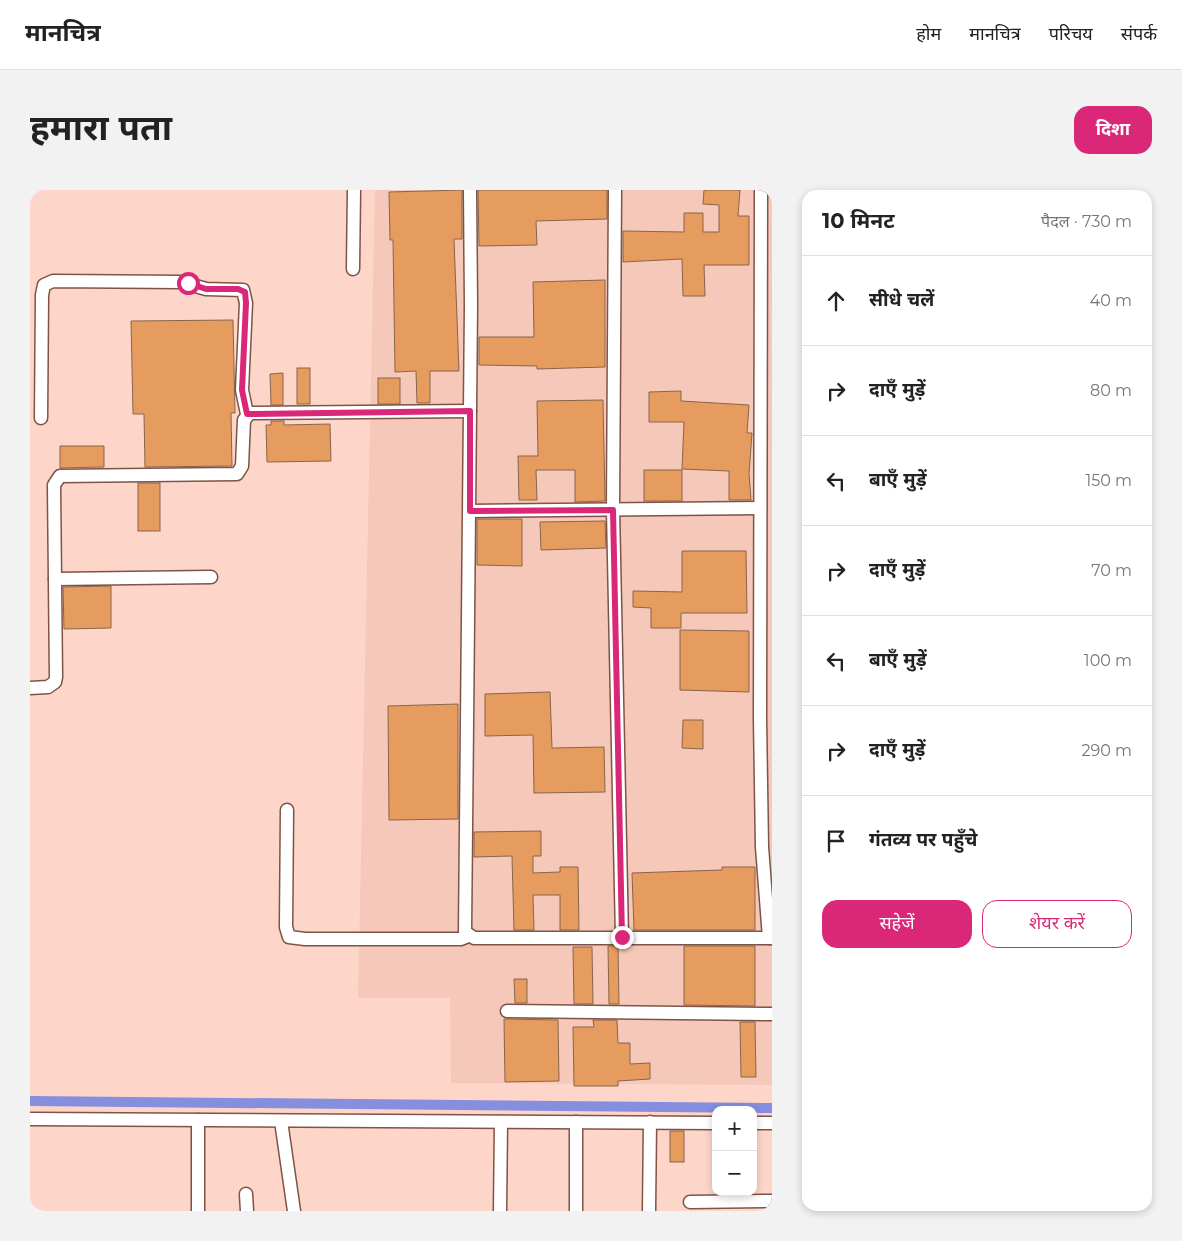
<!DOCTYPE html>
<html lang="hi">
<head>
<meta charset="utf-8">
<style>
  body { margin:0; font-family:Montserrat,"Noto Sans Devanagari",sans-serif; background:#f2f2f2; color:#222 }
  .controls { position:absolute; right:15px; bottom:15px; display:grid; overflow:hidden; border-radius:10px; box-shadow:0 2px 8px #0003 }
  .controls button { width:45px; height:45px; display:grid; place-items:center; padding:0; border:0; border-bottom:1px solid #e0e0e0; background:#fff; color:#222; font:25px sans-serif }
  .stop { position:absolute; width:15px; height:15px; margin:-11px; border:4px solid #db2777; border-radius:50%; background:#fff }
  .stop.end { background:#db2777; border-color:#fff; box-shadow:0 1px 5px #0008 }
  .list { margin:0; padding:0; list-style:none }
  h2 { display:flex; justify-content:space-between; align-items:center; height:65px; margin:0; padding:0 20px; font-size:21px }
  h2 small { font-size:16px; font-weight:400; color:#767676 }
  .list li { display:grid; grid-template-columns:32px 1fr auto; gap:15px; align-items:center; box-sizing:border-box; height:90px; padding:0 20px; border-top:1px solid #e0e0e0 }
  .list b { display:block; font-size:19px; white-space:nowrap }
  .list em { font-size:16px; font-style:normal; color:#767676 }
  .actions { display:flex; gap:10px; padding:15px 20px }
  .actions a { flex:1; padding:11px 0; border:1px solid #db2777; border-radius:15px; text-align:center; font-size:18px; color:#db2777 }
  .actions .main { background:#db2777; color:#fff }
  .icon { flex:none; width:28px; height:28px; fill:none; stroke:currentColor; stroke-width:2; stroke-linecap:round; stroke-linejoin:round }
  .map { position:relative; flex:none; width:742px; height:1021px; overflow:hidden; border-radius:15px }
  header { display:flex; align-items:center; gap:30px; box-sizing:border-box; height:70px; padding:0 25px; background:#fff; border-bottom:1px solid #e0e0e0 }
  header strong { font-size:24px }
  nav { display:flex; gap:28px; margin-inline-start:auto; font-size:18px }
  .intro { display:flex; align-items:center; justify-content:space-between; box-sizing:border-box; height:120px; padding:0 30px }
  h1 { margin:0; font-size:35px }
  .button { padding:12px 22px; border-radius:15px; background:#db2777; color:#fff; font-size:18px; font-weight:700 }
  main { display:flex; gap:30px; padding:0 30px }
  aside { flex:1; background:#fff; border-radius:15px; box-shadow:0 2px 8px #0003 }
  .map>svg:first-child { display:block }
  .built { fill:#f5c8b9 }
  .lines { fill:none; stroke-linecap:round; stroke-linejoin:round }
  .canal { stroke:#868ede; stroke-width:10 }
  .building { fill:#e79c5f; stroke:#88654a }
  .minor-casing { stroke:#7d5447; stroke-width:15 }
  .minor { stroke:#fff; stroke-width:12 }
  .route { stroke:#db2777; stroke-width:6 }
</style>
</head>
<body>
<header>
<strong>मानचित्र</strong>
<nav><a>होम</a><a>मानचित्र</a><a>परिचय</a><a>संपर्क</a></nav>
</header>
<div class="intro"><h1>हमारा पता</h1><a class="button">दिशा</a></div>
<main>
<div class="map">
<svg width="742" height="1021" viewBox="0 0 742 1021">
  <rect width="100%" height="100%" fill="#fdd6c9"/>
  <path class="built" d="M345 0H742V895L421 893 420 808H328Z"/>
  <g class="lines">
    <path class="canal" d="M0 911 742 918"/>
  </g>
  <g class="building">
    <path d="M432 0V49H424L429 181H400V213H387L386 181 365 182 363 50H360L359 2Z"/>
    <path d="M448 0H577V29L506 31 507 55 449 56Z"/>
    <path d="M674 0H710L708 26H719V75H674L675 106H653L652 69 593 72V41L654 42V23H673V42H689V15L673 14Z"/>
    <path d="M575 90V177L507 179V176L449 175V147H504L503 92Z"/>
    <path d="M203 130 205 223H201L202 276 115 277 114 224H103L101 131Z"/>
    <rect x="267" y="178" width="13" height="36"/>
    <path d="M253 183V215H241L240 184Z"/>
    <rect x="348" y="188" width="22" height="26"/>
    <path d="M651 201V211L719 215 717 243H722L719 284 721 310H699V281L652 279 654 232H619V202Z"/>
    <path d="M573 210 575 311 545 312V280H506L507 310H489L488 266H508L507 211Z"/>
    <path d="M241 231H254V235L300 234 301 271 237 272 236 235H241Z"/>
    <path d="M30 256H74V277L30 278Z"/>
    <rect x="614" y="280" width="38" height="31"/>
    <rect x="108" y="293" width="22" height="48"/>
    <path d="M447 329H492V376L447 375Z"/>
    <path d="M575 331 576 358 511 360 510 332Z"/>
    <path d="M652 361H716L717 423H651V438H621V418L603 417V401L652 402Z"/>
    <path d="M81 396V438L34 439 33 397Z"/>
    <path d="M650 440 719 441V502L650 500Z"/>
    <path d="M520 502 522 558 574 557 575 602 504 603 503 545 455 546V504Z"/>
    <path d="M428 514V629L359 630 358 516Z"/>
    <path d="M653 530H673V559L652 558Z"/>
    <path d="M511 641V666H503V683L530 682V677H548L549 740H530V705H503L504 740H484L482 666 444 667V642Z"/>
    <path d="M692 677H725V740H604L602 683 692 680Z"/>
    <path d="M578 756H588L589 814H579Z"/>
    <path d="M654 756H725V816L654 815Z"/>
    <path d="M543 757H562L563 814H544Z"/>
    <path d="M484 789H497V813H485Z"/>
    <path d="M474 829 528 830 529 891 475 892Z"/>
    <path d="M563 830H587L588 853H600V874L620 873V889L588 891V896H544L543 837H564Z"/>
    <path d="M710 832H725L726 887H711Z"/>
    <rect x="640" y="941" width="14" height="31"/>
  </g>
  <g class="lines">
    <g class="minor-casing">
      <g id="minor">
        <path d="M440 0 441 115 435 742 444 748H742"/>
        <path d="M585 0 583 320 592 747"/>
        <path d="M731 0 730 529 732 657 739 748"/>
        <path d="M323 79 324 0"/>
        <path d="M11 228 12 105 14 95 23 91 152 92 176 99 213 100 216 113 212 200 217 224"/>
        <path d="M440 321 730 318"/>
        <path d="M25 389 181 387"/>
        <path d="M0 498 18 497 25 492 26 487 24 295 30 286 207 284 212 276 214 230 220 223 440 221"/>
        <path d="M257 620 256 737 259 747 275 749H431L438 746"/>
        <path d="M477 821 742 824"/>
        <path d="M0 929 686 933"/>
        <path d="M251 931 264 1021"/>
        <path d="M723 933H742"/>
        <path d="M216 1004 217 1021"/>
        <path d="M660 1012 742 1011"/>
        <path d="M168 1021V930"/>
        <path d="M470 1021 471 932"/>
        <path d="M546 1021V932"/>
        <path d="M619 1021 620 932"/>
      </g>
    </g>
    <use href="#minor" class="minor"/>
  </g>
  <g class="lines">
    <path class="route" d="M158 93 176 99H208L215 102 216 113 212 200 217 224 440 221V321L583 320 592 747"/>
  </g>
</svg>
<div class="controls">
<button>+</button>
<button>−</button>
</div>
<div class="stop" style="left:158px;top:93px"></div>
<div class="stop end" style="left:592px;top:747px"></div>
</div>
<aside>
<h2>10 मिनट<small>पैदल · 730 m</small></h2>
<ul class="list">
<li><svg class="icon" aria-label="ahead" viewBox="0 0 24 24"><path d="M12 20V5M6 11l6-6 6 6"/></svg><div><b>सीधे चलें</b></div><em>40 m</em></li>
<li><svg class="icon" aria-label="right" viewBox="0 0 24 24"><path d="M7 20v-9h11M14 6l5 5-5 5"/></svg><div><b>दाएँ मुड़ें</b></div><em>80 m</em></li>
<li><svg class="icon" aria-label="left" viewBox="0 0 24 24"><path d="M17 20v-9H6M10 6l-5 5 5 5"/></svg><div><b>बाएँ मुड़ें</b></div><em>150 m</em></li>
<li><svg class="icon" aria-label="right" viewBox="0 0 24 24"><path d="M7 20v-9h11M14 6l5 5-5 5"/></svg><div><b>दाएँ मुड़ें</b></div><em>70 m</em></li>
<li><svg class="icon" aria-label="left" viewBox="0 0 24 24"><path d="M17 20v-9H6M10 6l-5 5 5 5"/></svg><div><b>बाएँ मुड़ें</b></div><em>100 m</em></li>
<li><svg class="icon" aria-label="right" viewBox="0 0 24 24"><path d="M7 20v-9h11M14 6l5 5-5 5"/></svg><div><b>दाएँ मुड़ें</b></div><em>290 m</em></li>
<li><svg class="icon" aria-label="arrive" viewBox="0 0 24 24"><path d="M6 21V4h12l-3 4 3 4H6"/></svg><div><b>गंतव्य पर पहुँचे</b></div></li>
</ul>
<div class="actions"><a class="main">सहेजें</a><a>शेयर करें</a></div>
</aside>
</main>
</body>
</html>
